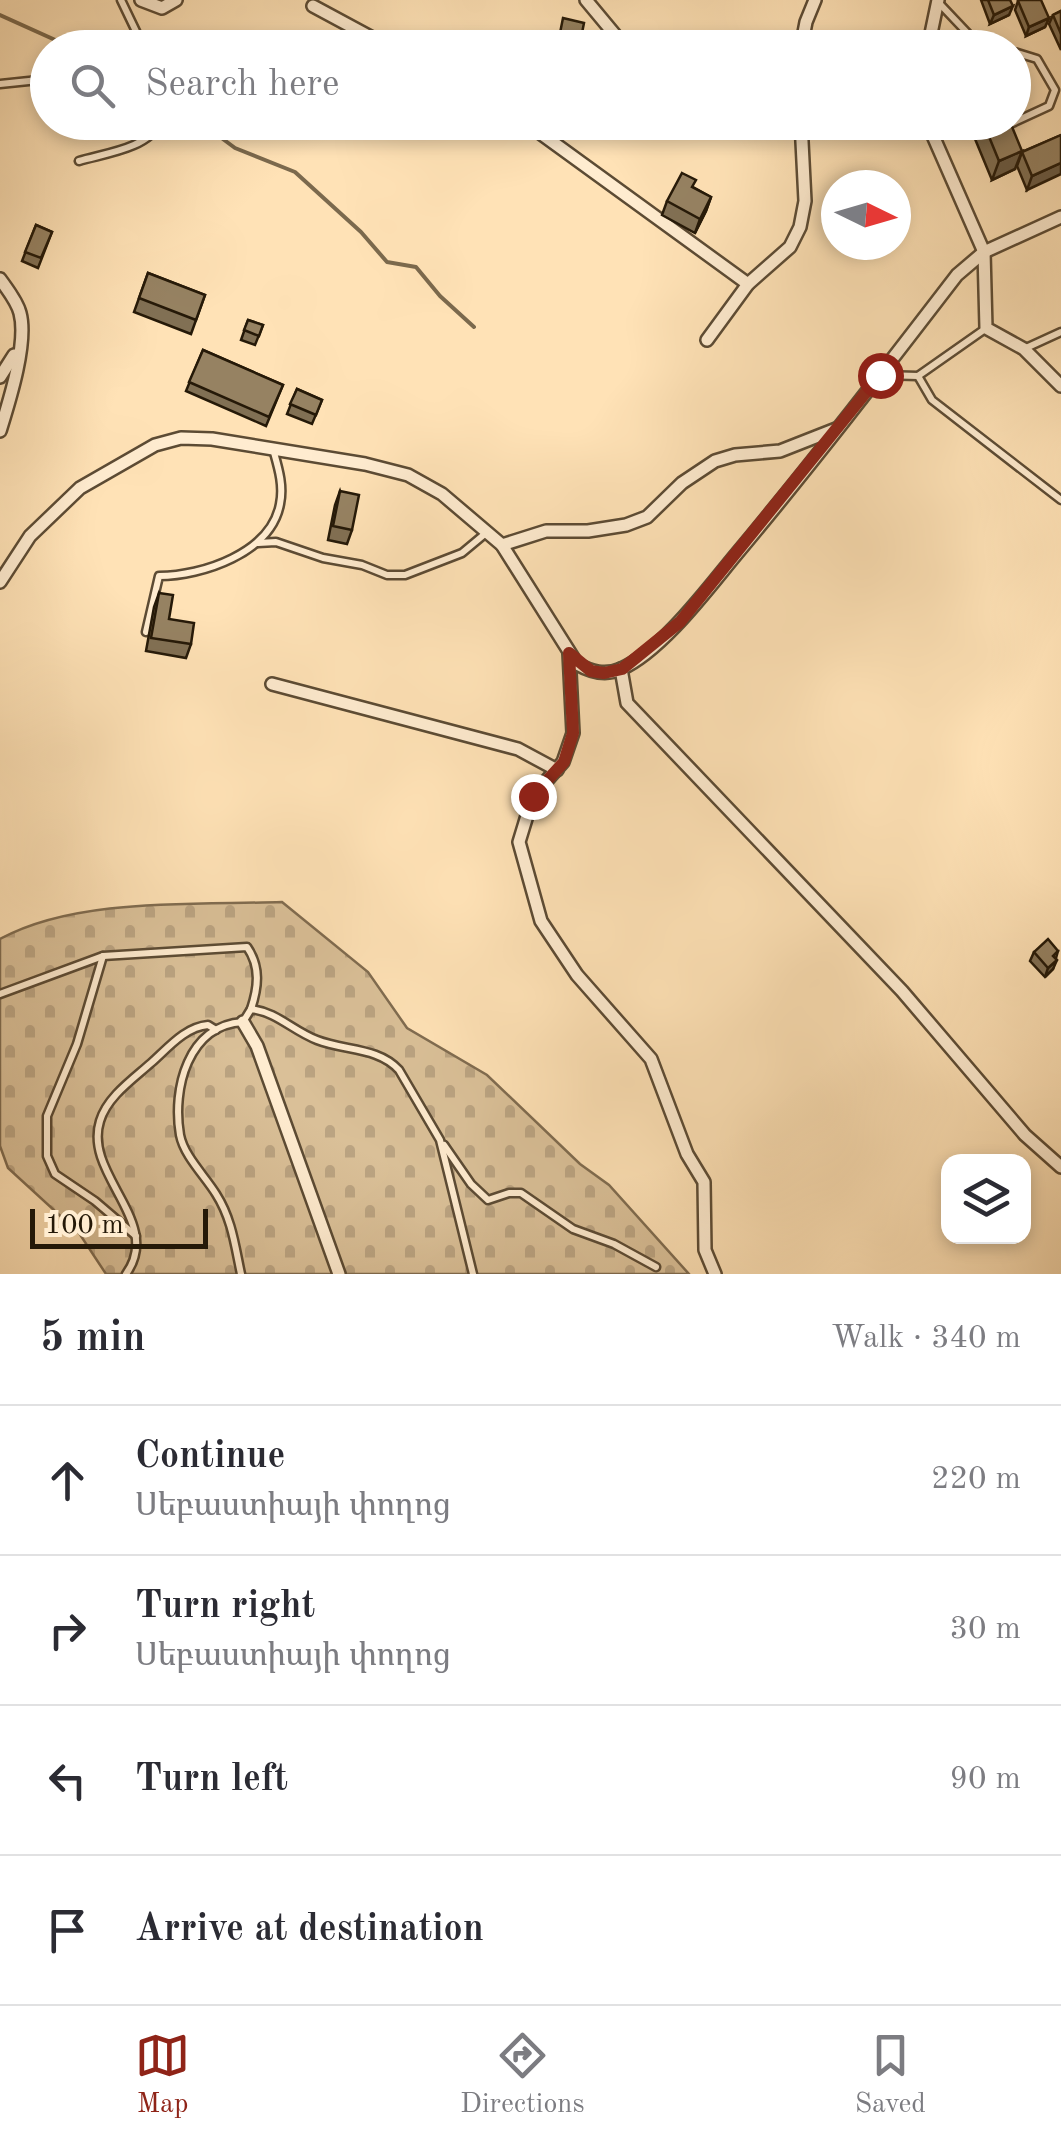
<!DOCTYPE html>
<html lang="en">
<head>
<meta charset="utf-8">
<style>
  body { margin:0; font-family:"Old Standard TT","Noto Serif Armenian",serif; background:#f7f7f7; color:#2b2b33 }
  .controls { position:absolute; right:30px; bottom:30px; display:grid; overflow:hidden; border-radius:20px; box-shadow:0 5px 15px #0003 }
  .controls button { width:90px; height:90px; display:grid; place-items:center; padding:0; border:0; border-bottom:2px solid #e1e1e2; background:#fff; color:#2b2b33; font:50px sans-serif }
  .compass { position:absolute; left:821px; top:170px; width:90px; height:90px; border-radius:50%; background:#fff; box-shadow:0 5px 15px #0003; rotate:95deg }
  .scale { position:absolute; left:30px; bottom:25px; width:178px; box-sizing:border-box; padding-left:10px; border:5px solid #251908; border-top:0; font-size:28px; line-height:35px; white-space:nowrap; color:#251908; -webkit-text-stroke:8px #ffecd0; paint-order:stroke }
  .stop { position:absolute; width:30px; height:30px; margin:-22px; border:8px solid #8f2418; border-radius:50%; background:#fff }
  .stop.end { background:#8f2418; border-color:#fff; box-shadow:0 2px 10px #0008 }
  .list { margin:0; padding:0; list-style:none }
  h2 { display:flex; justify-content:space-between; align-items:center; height:130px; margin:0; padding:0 40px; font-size:42px }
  h2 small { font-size:32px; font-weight:400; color:#7c7c81 }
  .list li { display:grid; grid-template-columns:65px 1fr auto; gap:30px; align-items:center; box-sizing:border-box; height:150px; padding:0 40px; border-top:2px solid #e1e1e2 }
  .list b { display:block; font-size:38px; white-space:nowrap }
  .list p { margin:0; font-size:32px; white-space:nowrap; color:#7c7c81 }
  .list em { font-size:32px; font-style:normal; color:#7c7c81 }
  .icon { flex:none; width:55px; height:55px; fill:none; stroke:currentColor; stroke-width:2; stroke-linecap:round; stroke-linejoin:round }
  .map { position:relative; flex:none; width:1061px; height:1274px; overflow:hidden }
  .search { position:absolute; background:#fff; box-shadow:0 5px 15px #0003; left:30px; right:30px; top:30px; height:110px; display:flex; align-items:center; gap:25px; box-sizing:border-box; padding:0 35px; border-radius:55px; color:#7c7c81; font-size:38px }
  .sheet { height:730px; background:#fff }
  nav { display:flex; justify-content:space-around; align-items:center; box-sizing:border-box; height:140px; border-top:2px solid #e1e1e2; background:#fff; font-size:28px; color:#7c7c81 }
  nav a { display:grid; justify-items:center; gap:5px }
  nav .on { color:#8f2418 }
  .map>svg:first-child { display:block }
  .cemetery { fill:url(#cemetery-stones); stroke:#806c50; stroke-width:2.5 }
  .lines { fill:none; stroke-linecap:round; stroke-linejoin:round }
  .stream { stroke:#7b694d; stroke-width:4 }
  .lane-casing { stroke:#5c4b34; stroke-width:11 }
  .street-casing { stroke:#5c4b34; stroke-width:16 }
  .lane { stroke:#ffecd0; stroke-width:6 }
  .street { stroke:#ffecd0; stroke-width:11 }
  .wall { fill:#817054; stroke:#251908; stroke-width:2.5 }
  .shaded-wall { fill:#695b45; stroke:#251908; stroke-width:2.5 }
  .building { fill:#968262; stroke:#251908; stroke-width:2.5 }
  .route { stroke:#8f2418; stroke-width:12 }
</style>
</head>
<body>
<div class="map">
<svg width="1061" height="1274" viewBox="0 0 1061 1274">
  <defs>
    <pattern id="cemetery-stones" width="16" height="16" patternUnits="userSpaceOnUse" patternTransform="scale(2.5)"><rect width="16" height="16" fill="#dac098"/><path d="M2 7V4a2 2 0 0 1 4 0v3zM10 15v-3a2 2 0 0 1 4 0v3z" fill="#bba482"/></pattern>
  </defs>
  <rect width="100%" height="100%" fill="#ffe2b6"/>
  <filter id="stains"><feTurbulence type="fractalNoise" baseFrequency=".002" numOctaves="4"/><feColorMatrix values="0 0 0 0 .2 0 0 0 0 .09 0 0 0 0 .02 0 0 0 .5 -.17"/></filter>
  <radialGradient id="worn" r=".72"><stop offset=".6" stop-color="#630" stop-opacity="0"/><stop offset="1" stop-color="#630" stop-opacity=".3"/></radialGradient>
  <path class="cemetery" d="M282 902 368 972 407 1028 487 1075 580 1164 609 1185 689 1274H106L79 1233 8 1168 0 1146V939C76 897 196 905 282 902Z"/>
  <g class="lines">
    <g class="stream">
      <path d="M0 15 73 48"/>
      <path d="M200 122 235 148 295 172 361 232 387 262 416 267 440 296 474 327"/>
    </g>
    <g class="lane-casing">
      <g id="lane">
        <path d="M121 0 144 48"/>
        <path d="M939 3 975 41 998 48"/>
        <path d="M0 84 48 79"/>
        <path d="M1008 125 1049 106 1055 90 1037 59 1014 52"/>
        <path d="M79 161C106 153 147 149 161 122"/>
        <path d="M1026 348 1061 332"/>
        <path d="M882 375 918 376 985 329"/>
        <path d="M918 376 932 400 1061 500"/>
        <path d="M258 543 276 542 323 558 362 565 387 575H405L462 553 486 533"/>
        <path d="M146 632 159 576C202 576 271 553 280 504 284 485 278 467 273 449"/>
        <path d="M103 956 77 1044 47 1116V1156L55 1174 95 1201 136 1236"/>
        <path d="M0 994 103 956 247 947C261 967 258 988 251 1009"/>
        <path d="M444 1145 471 1184 488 1200 509 1193H521L573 1229 614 1244 656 1267"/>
        <path d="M126 1274C164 1222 83 1175 100 1121 107 1097 133 1079 151 1063 168 1048 185 1027 208 1025L216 1030"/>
        <path d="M241 1274C235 1246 232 1219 216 1194 205 1176 184 1156 180 1135 172 1089 188 1025 243 1022L251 1009C277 1012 293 1031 317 1040 345 1051 378 1047 399 1070L440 1140 473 1274"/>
      </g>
    </g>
    <g class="street-casing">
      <g id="street">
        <path d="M141 0 162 8 176 0"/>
        <path d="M586 0 626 48"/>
        <path d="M313 6 391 48"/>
        <path d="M801 48 806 22 815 0"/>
        <path d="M928 48 938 0"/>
        <path d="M525 122 748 284"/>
        <path d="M927 122 984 252 986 328 1024 349 1061 386"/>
        <path d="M0 279C7 289 17 301 20 313 28 343 9 402 0 431"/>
        <path d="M707 340 748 284 790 247 800 227 805 201 801 122"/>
        <path d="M0 377 14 355"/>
        <path d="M502 545 546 531H588L626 525 647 517 682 483 715 461 735 455 780 451 836 429"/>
        <path d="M0 582 30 536 80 488 155 445 181 438 212 439 365 464 408 475 442 494 502 545 577 664C591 672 605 676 621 669 661 651 706 591 734 557 811 465 884 370 957 275L984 252 1061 217"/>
        <path d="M569 653 573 733 563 762 533 796 519 842 541 921 577 975 651 1059 687 1154 704 1182 705 1250 715 1274"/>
        <path d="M621 669 627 703 902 991 1025 1135 1061 1167"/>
        <path d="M272 684 518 749 557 770"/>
        <path d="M243 1022 257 1046 339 1274"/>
      </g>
    </g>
    <use href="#lane" class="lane"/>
    <use href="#street" class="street"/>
  </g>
  <g class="wall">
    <path d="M981 0H1010L1009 15 990 24Z"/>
    <path d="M1018 1 1049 18 1045 27 1026 36 1015 10Z"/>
    <path d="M1061 11V50L1049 24 1053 15Z"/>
    <path d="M968 122H1010L1015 169 992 180Z"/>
    <path d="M1061 135 1027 190 1017 166 1022 152Z"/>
    <path d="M693 187 711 197 706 211 695 233 662 215 667 201Z"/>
    <path d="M36 225 52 232 38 268 22 261Z"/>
    <path d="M148 273 205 295 191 334 134 312Z"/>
    <path d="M248 320 263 325 255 345 241 340Z"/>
    <path d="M203 350 283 385 266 426 186 391Z"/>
    <path d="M297 389 322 400 312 424 287 414Z"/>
    <path d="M340 491 352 530 347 544 328 540 335 505Z"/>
    <path d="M159 593 169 619 191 644 186 658 146 651 154 607Z"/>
    <path d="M1058 951 1053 969 1045 977 1030 961 1034 952Z"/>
  </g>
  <g class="shaded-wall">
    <path d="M1013 6 1009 15 990 24 994 15Z"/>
    <path d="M1049 18 1045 27 1026 36 1029 27Z"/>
    <path d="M1022 151 1015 169 992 180 999 161Z"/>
    <path d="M1061 163V174L1027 190 1032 176Z"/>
    <path d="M711 197 706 211 695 233 700 219Z"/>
    <path d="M1057 960 1053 969 1045 977 1048 968Z"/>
  </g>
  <g class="building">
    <path d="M988 0H1010L1013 6 994 15Z"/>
    <path d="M1020 0H1041L1049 18 1029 27 1018 1Z"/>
    <path d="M1061 11V34L1053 15Z"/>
    <path d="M563 18 584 23 579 48H557Z"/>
    <path d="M983 122H1010L1022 151 999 161Z"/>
    <path d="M1061 135V163L1032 176 1022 152Z"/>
    <path d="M682 173 696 180 692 187 711 197 700 219 667 201Z"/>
    <path d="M36 225 52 232 41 258 25 252Z"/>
    <path d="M148 273 205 295 196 320 139 298Z"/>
    <path d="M248 320 263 325 259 336 244 330Z"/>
    <path d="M203 350 283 385 269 417 189 382Z"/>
    <path d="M297 389 322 400 316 415 290 404Z"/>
    <path d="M340 491 359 495 352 530 333 526Z"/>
    <path d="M159 593 173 595 169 619 194 623 191 644 151 638Z"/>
    <path d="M1048 939 1058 951 1053 956 1057 960 1048 968 1034 952Z"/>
  </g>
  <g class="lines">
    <path class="route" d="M533 796 564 762 573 733 569 653 591 671 604 673 622 669 680 622 880 375"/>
  </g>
  <rect width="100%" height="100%" filter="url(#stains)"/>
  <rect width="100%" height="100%" fill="url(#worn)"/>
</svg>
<div class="controls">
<button><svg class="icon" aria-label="layers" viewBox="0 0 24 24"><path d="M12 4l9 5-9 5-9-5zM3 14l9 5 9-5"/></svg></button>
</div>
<svg class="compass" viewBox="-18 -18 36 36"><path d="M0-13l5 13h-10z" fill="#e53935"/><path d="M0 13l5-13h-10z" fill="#7c7c81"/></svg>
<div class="scale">100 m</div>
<div class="stop" style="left:880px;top:375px"></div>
<div class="stop end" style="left:533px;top:796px"></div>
<div class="search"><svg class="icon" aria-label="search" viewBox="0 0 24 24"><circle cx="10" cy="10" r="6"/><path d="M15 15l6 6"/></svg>Search here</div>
</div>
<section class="sheet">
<h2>5 min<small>Walk · 340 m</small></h2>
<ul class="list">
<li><svg class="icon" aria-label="ahead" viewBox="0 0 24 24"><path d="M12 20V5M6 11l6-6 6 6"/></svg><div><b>Continue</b><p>Սեբաստիայի փողոց</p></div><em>220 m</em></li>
<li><svg class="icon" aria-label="right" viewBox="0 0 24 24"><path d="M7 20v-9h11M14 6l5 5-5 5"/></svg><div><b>Turn right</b><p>Սեբաստիայի փողոց</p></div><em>30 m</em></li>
<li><svg class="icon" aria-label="left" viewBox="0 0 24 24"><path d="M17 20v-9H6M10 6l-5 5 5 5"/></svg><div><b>Turn left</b></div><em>90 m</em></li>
<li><svg class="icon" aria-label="arrive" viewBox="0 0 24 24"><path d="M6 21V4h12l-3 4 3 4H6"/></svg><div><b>Arrive at destination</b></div></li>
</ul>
</section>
<nav>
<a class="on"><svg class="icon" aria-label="map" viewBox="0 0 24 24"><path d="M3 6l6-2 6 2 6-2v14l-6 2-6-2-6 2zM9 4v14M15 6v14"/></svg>Map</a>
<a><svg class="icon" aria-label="directions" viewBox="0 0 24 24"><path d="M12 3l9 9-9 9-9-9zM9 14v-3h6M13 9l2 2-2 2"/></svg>Directions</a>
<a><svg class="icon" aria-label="saved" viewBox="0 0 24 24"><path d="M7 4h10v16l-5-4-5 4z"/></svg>Saved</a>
</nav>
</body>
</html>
